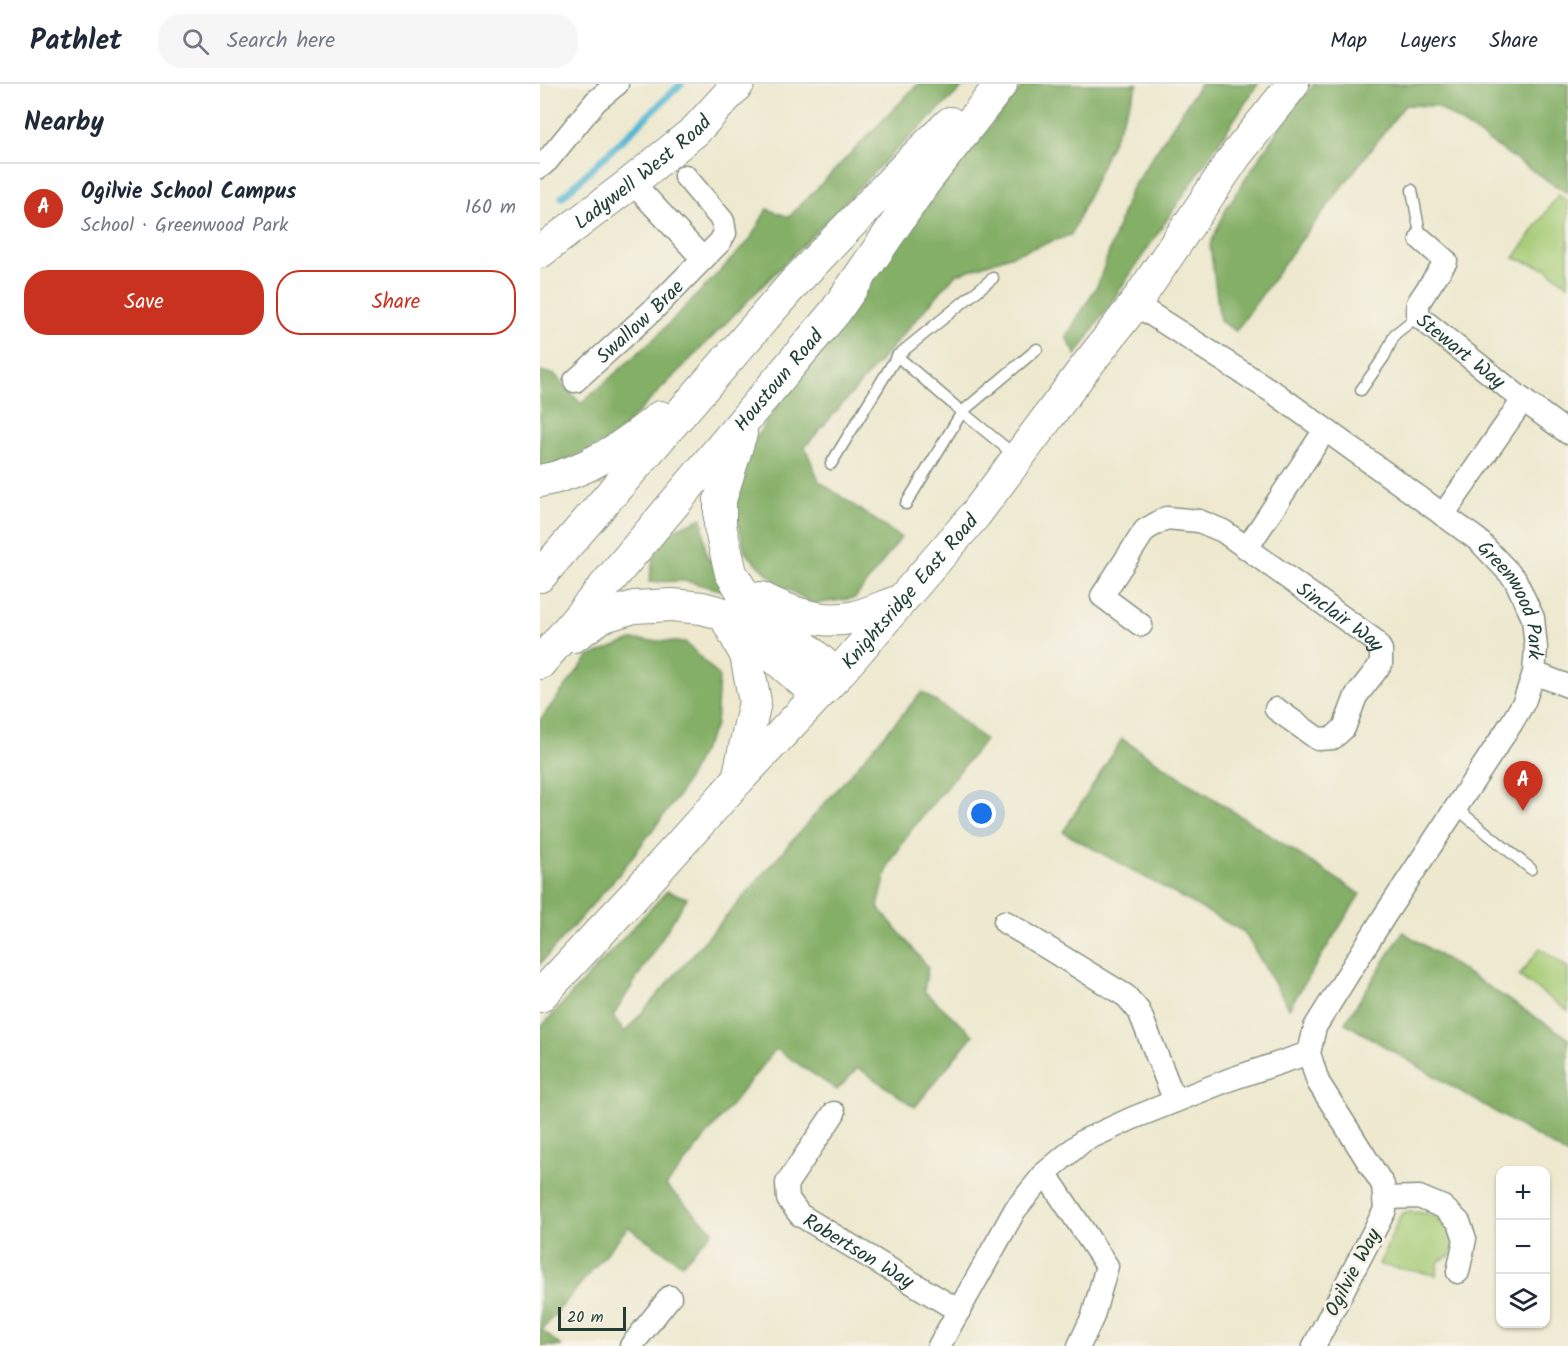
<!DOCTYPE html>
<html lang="en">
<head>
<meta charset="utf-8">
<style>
  body { margin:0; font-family:Kalam,sans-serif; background:#f6f6f7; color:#1f2937 }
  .controls { position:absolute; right:18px; bottom:18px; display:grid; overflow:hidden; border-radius:12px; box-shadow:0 2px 4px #0004 }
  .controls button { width:54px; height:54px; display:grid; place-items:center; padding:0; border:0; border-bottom:2px solid #e0e1e3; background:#fff; color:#1f2937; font:30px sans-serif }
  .scale { position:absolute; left:18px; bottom:15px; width:68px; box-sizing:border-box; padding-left:6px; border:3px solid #1f3d34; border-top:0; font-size:16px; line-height:21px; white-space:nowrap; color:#1f3d34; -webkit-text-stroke:4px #f7f3e8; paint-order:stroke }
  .you { position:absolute; left:442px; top:730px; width:21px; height:21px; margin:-15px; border:4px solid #fff; border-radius:50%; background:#1a73e8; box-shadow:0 0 0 9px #1a73e833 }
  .badge { display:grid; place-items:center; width:39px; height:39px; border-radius:50%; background:#c8321e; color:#fff; font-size:20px; font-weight:700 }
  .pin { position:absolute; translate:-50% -50px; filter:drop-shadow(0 2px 3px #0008) }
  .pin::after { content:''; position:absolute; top:32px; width:21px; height:18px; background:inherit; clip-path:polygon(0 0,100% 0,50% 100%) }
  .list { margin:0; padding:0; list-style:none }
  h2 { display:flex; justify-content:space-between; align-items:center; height:78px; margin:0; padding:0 24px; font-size:26px }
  h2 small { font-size:20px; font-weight:400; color:#747a83 }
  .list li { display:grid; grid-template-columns:39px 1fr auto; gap:18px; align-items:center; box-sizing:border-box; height:90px; padding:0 24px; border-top:2px solid #e0e1e3 }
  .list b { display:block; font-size:22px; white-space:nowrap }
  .list p { margin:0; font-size:20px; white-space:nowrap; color:#747a83 }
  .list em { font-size:20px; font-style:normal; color:#747a83 }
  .actions { display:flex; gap:12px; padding:18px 24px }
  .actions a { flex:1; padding:14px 0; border:2px solid #c8321e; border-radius:24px; text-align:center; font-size:21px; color:#c8321e }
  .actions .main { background:#c8321e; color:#fff }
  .icon { flex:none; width:33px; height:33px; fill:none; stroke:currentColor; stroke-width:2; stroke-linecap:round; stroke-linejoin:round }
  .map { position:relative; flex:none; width:1028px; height:1262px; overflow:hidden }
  header { display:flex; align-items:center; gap:36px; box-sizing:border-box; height:84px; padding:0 30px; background:#fff; border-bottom:2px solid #e0e1e3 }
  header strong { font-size:28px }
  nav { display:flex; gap:33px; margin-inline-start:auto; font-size:21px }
  .search { width:420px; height:54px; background:#f6f6f7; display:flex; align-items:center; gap:15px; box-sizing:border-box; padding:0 21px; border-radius:24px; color:#747a83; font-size:22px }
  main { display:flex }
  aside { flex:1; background:#fff }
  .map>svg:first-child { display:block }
  .green { fill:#a6cb75; stroke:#628454; stroke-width:1.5 }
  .forest { fill:#84af66; stroke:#52764d; stroke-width:1.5 }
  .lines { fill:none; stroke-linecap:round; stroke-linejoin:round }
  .stream { stroke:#52b5d1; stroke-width:7 }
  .lane-casing { stroke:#869281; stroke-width:13 }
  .street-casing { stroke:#869281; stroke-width:25 }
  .secondary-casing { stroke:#869281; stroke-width:34 }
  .lane { stroke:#fff; stroke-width:10 }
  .street { stroke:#fff; stroke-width:22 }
  .secondary { stroke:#fff; stroke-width:32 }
  .labels { text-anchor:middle; stroke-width:6; stroke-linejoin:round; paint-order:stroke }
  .street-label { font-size:20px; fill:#1f3d34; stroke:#f7f3e8 }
</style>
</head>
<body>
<header>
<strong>Pathlet</strong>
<div class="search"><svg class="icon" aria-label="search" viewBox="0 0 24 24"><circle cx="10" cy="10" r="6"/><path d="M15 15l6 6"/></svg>Search here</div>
<nav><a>Map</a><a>Layers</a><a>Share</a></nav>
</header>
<main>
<aside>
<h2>Nearby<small></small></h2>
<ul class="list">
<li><span class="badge">A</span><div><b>Ogilvie School Campus</b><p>School · Greenwood Park</p></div><em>160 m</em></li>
</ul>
<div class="actions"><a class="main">Save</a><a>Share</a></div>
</aside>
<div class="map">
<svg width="1028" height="1262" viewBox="0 0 1028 1262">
  <rect width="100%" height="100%" fill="#f7f3e8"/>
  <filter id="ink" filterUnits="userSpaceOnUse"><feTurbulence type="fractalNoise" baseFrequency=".0167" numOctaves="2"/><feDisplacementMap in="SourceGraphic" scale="12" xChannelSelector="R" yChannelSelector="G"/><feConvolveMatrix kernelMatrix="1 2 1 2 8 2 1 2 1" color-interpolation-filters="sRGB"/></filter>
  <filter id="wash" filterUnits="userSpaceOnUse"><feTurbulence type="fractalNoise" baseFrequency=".008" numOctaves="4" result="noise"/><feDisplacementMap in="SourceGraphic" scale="24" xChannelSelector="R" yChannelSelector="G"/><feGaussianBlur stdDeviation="1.35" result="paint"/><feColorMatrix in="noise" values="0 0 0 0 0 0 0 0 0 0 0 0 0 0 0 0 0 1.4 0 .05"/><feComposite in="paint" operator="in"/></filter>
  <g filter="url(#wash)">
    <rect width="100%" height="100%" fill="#ede8ce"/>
    <g class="green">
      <path d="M1018 111 1028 117V201L1005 184 974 174Z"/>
      <path d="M1000 864 1028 884V927L979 892Z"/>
      <path d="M864 1128C894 1127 905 1132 917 1160L910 1172 899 1177 896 1191 839 1181 860 1132Z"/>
    </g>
    <g class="forest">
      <path d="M378 0H426L348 74 72 355 0 388V287L15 291 41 320 118 251 209 157 227 125 249 133Z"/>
      <path d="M484 0H598L531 151 415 191 265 363 279 397 361 454 315 514 274 520 238 500 205 468 194 418 207 369 239 317 391 117Z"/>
      <path d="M660 0H718L536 271 526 253 558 200 590 107Z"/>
      <path d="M774 0H1028V109L1017 103 896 22 865 21 756 163 696 247 680 237 670 161 687 123 745 35Z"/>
      <path d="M162 434 166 470 189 508 146 497 109 498 114 471 131 447Z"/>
      <path d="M92 556 145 558 179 592 176 641 139 711 80 789 0 880V636L48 573Z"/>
      <path d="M382 608 417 632 445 656 371 746 348 782 338 823 388 883 384 907 433 951 375 1023 318 984 297 1006 236 965 126 1102 173 1147 142 1180 88 1143 2 1246 21 1262H0V944L127 807 147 814 73 932 85 948Z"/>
      <path d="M582 655 820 810 749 924 704 848 523 748Z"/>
      <path d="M863 848 1028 954V1071L805 939Z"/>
    </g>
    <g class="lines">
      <path class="stream" d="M22 113 141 0"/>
    </g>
  </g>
  <g filter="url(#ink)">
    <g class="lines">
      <g class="lane-casing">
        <g id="lane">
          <path d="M872 106 881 155"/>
          <path d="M357 272 422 328 476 372"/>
          <path d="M821 306 844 273 855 250 878 232"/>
          <path d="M291 380 357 272 453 194"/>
          <path d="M366 420 422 328 497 265"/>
          <path d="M916 724 991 785"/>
        </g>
      </g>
      <g class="street-casing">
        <g id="street">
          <path d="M0 83 7 77 56 17 77 0"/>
          <path d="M92 98 163 175 180 158 185 149 183 137 145 92"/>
          <path id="s1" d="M881 155 906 177 878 219V232L983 316 1028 349"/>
          <path id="s2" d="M595 220 736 310 938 456 975 495 993 534 996 564 994 589 984 618 971 640 845 831 775 943 769 969 778 998 843 1101 845 1126 774 1262"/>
          <path id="s3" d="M35 297 113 226 163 175"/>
          <path d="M903 431 983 316"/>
          <path d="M707 464 785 346"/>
          <path id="s4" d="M601 541 562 512 605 446 626 434 659 437 683 447 834 556 841 566V580L816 612 804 644 793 654 778 655 736 625"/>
          <path d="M994 589 1028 602"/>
          <path d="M465 838 586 912 599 927 635 1017"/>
          <path id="s5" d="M294 1029 247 1099 248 1115 260 1131 419 1227"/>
          <path d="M505 1089 567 1182 553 1232 539 1262"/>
          <path d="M845 1114 879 1113 903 1123 919 1138 925 1155 918 1188"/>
          <path d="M91 1262 130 1213"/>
          <path d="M399 1262 475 1126 505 1089 543 1057 593 1034 691 995 769 969"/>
        </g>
      </g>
      <g class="secondary-casing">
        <g id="secondary">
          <path id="s6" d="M0 168 92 98 155 47 198 0"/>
          <path d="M201 349 180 416V442L191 489 205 512 297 591"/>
          <path d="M0 397C45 389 85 362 120 333"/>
          <path d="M0 492 254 199 369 79 410 39"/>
          <path d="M221 514C251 529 282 541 315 533 330 529 345 522 359 517"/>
          <path d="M195 539 278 611"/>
          <path d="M34 552 61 533 94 523 132 521 162 524 184 530 206 571 215 618 198 695"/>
          <path id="s7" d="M0 579 295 228 384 99 461 0"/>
          <path id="s8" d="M0 912 91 815 198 696 297 591 435 431 541 289 595 220 696 71 753 0"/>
        </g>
      </g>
      <use href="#lane" class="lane"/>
      <use href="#street" class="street"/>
      <use href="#secondary" class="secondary"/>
    </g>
  </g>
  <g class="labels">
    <g class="street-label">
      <text dy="7" stroke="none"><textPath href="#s6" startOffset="130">Ladywell West Road</textPath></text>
      <text dy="7" stroke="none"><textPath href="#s3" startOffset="88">Swallow Brae</textPath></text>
      <text dy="7" stroke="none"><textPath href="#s1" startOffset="152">Stewart Way</textPath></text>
      <text dy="7" stroke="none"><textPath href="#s7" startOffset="370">Houstoun Road</textPath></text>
      <text dy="7" stroke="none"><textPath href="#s8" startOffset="548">Knightsridge East Road</textPath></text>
      <text dy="7" stroke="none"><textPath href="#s2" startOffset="488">Greenwood Park</textPath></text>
      <text dy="7" stroke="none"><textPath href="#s4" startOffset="356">Sinclair Way</textPath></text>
      <text dy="7" stroke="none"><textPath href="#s5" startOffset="189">Robertson Way</textPath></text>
      <text transform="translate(812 1188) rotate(-62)" y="7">Ogilvie Way</text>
    </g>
  </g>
</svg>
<div class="controls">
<button>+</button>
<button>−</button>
<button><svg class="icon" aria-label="layers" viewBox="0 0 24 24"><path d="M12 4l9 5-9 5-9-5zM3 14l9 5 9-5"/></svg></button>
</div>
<div class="scale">20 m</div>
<div class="you"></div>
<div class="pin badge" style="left:983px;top:727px">A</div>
</div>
</main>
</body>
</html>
